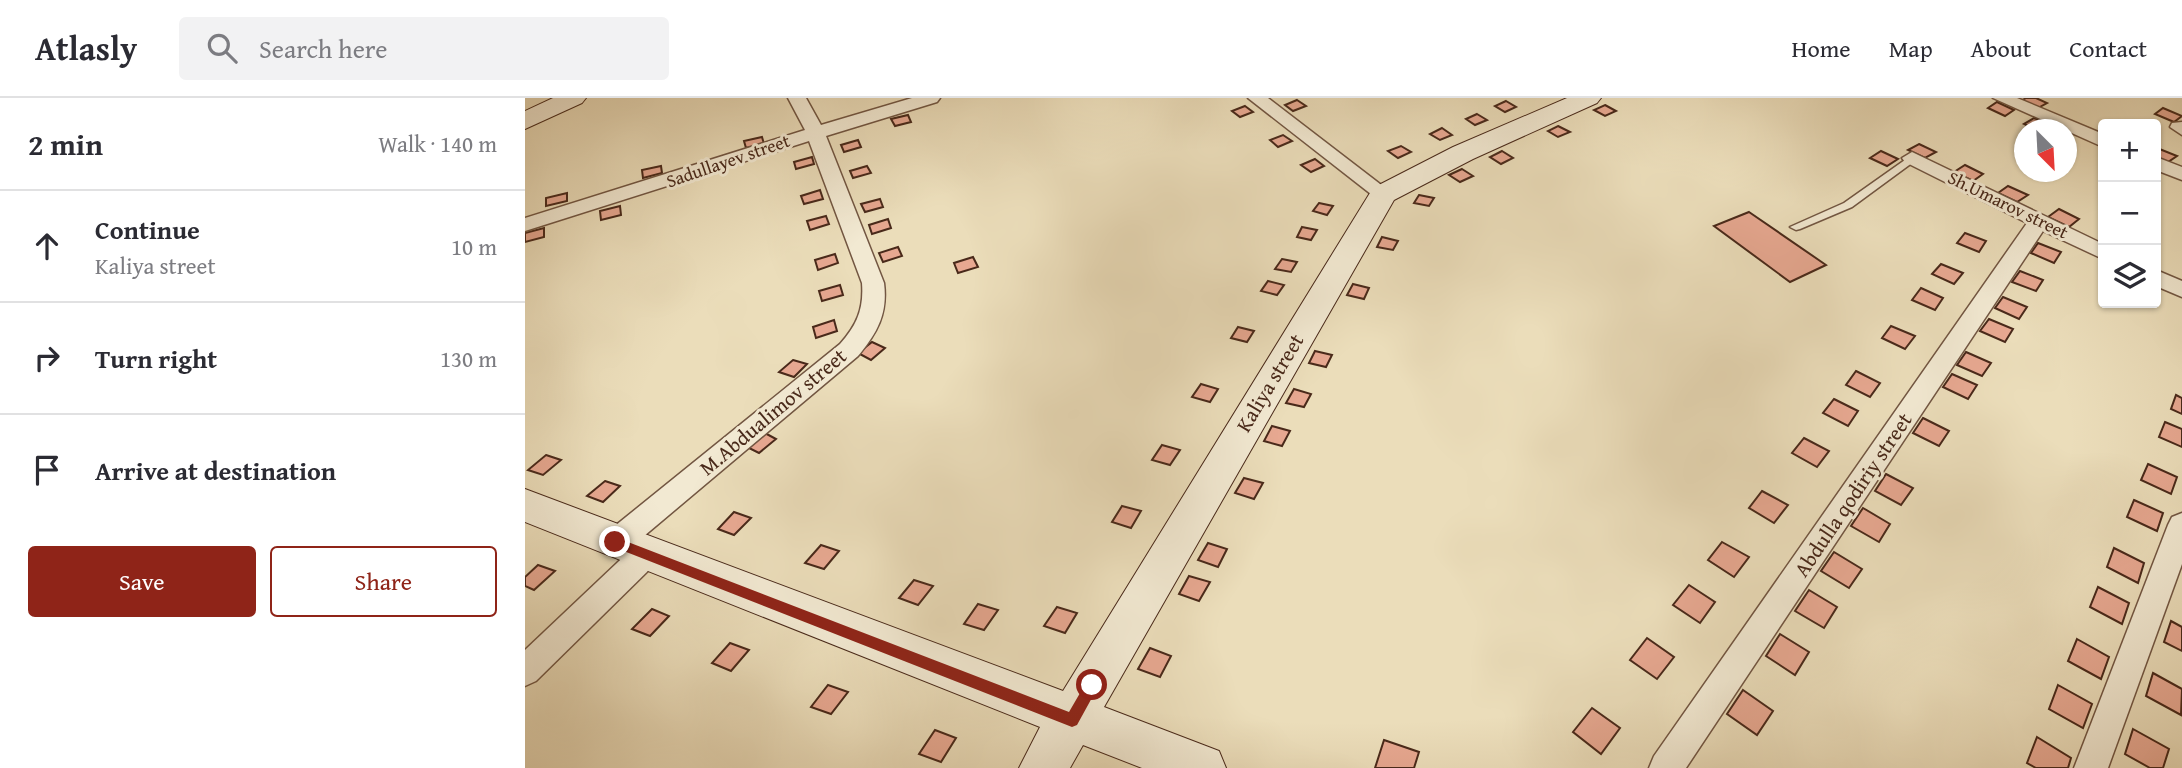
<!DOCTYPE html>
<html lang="en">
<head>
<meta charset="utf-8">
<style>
  body { margin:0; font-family:"Gentium Book Plus",serif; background:#f2f2f3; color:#2b2b33 }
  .controls { position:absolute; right:21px; top:21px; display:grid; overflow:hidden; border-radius:7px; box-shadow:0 2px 5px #0004 }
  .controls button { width:63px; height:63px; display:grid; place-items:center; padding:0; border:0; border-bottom:2px solid #e1e1e2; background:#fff; color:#2b2b33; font:35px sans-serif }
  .compass { position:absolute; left:1489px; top:21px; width:63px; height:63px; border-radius:50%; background:#fff; box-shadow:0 2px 5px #0004; rotate:156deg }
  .stop { position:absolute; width:21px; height:21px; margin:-16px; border:5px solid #8f2418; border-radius:50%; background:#fff }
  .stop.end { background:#8f2418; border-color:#fff; box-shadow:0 2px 7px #0008 }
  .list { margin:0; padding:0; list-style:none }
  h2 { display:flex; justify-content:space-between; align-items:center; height:91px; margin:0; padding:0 28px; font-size:30px }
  h2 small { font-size:23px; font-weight:400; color:#7c7c81 }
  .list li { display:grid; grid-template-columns:46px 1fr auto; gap:21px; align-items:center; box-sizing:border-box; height:112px; padding:0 28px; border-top:2px solid #e1e1e2 }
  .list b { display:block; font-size:26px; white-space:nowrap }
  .list p { margin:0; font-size:23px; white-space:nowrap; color:#7c7c81 }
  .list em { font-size:23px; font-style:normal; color:#7c7c81 }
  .actions { display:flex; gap:14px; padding:21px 28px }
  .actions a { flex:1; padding:16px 0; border:2px solid #8f2418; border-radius:7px; text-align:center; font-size:24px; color:#8f2418 }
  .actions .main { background:#8f2418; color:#fff }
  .icon { flex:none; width:38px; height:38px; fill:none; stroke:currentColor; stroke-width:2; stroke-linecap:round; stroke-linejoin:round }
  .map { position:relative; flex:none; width:1657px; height:670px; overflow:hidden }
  header { display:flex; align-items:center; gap:42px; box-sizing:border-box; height:98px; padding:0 35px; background:#fff; border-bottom:2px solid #e1e1e2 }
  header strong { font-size:33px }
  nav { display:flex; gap:38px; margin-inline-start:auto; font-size:24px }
  .search { width:490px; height:63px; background:#f2f2f3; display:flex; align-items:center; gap:18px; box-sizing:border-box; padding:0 24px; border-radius:7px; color:#7c7c81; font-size:26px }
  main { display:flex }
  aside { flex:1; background:#fff }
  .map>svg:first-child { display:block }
  .building { fill:#e7a891; stroke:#49291a; stroke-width:2 }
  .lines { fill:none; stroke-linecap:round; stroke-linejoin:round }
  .lane-casing { stroke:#725642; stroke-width:3 }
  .street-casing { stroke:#725642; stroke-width:3 }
  .secondary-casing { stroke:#49291a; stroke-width:2 }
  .lane { fill:#f2e9d2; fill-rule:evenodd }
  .street { fill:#f2e9d2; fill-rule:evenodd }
  .secondary { fill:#f2e9d2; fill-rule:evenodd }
  .route { fill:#8f2418 }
  .labels { text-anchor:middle; stroke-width:6; stroke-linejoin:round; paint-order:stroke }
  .far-street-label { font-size:18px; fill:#49291a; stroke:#f2e9d2 }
  .street-label { font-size:21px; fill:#49291a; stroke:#f2e9d2 }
</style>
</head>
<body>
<header>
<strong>Atlasly</strong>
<div class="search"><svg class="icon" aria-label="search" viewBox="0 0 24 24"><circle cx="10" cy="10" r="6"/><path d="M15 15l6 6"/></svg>Search here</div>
<nav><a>Home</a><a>Map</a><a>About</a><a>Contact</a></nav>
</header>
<main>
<aside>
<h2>2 min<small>Walk · 140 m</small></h2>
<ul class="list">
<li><svg class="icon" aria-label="ahead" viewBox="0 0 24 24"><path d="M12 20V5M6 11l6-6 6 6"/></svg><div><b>Continue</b><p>Kaliya street</p></div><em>10 m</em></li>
<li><svg class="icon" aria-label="right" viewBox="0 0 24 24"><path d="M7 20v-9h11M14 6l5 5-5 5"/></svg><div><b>Turn right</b></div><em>130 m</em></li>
<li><svg class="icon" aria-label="arrive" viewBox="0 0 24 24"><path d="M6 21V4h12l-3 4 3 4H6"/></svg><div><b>Arrive at destination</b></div></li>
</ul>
<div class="actions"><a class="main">Save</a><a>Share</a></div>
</aside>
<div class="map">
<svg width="1657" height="670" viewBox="0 0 1657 670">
  <rect width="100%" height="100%" fill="#ebddba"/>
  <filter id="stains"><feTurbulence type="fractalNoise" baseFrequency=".00286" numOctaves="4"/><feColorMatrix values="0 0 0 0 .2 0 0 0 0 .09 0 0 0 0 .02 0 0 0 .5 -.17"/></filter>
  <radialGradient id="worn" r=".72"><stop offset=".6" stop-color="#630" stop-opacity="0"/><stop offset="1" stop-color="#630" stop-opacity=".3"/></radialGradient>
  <g class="building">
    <path d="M1501 0H1511L1522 5 1513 10 1496 3Z"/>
    <path d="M772 2 781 8 768 13 760 7Z"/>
    <path d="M981 3 991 9 980 14 970 8Z"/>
    <path d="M1472 4 1489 12 1480 18 1463 10Z"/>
    <path d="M1080 7 1091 13 1080 18 1069 12Z"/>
    <path d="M720 8 728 14 715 19 707 13Z"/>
    <path d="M1638 10 1657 18 1649 24 1630 16Z"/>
    <path d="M952 16 962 22 950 27 941 21Z"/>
    <path d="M383 17 386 24 370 28 366 21Z"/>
    <path d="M1509 20 1527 27 1512 32 1499 26Z"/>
    <path d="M1033 28 1045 34 1033 39 1023 33Z"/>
    <path d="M917 30 927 37 915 42 905 36Z"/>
    <path d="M758 37 767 43 753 49 745 42Z"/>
    <path d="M237 39 239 46 221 50 219 43Z"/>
    <path d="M333 42 336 49 319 54 316 47Z"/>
    <path d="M1394 46 1411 54 1400 60 1383 52Z"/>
    <path d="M876 48 886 54 873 60 863 53Z"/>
    <path d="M1632 50 1652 58 1643 64 1631 59Z"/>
    <path d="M977 53 988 60 976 66 965 59Z"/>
    <path d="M1356 53 1373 61 1362 68 1345 60Z"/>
    <path d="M287 59 289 66 271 71 269 64Z"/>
    <path d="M790 61 799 68 786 74 776 67Z"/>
    <path d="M1440 67 1458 76 1448 83 1429 74Z"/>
    <path d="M136 68 137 75 118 80 117 72Z"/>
    <path d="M342 68 346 75 328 80 325 73Z"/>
    <path d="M937 71 948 78 935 84 924 77Z"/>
    <path d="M1483 88 1503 97 1492 104 1473 95Z"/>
    <path d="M295 92 298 101 279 106 276 98Z"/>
    <path d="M42 95V103L21 108V100Z"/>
    <path d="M894 97 909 100 904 108 889 105Z"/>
    <path d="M355 101 358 109 340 114 336 106Z"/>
    <path d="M794 105 808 108 802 117 788 113Z"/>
    <path d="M95 108 96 117 76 122 75 113Z"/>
    <path d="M1534 111 1554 121 1544 129 1523 119Z"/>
    <path d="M1224 114 1301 167 1265 184 1189 128Z"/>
    <path d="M301 118 304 126 285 132 282 123Z"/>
    <path d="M363 121 366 130 347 136 344 127Z"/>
    <path d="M777 129 792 132 786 142 772 139Z"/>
    <path d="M19 130V139L0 144V135Z"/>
    <path d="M1440 135 1461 143 1454 154 1432 145Z"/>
    <path d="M857 139 873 143 868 152 852 149Z"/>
    <path d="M1513 145 1536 154 1529 165 1506 155Z"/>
    <path d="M373 149 377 158 358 164 354 155Z"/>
    <path d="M310 156 313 165 293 172 290 162Z"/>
    <path d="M448 159 453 169 433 175 429 165Z"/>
    <path d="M757 161 772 164 766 174 750 171Z"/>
    <path d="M1416 166 1438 175 1429 186 1407 176Z"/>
    <path d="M1495 173 1518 182 1511 193 1487 184Z"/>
    <path d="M743 183 759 187 752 197 736 193Z"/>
    <path d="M828 186 844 190 839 201 822 197Z"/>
    <path d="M315 187 318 197 297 203 294 193Z"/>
    <path d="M1396 190 1418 200 1410 212 1387 202Z"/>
    <path d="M1478 199 1502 209 1494 221 1470 210Z"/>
    <path d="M1464 221 1488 231 1480 244 1455 233Z"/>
    <path d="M309 222 312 233 291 240 288 229Z"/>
    <path d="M1366 228 1390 238 1380 251 1357 240Z"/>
    <path d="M713 229 729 233 722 244 706 240Z"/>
    <path d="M347 244 360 250 346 262 333 255Z"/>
    <path d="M790 253 807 257 801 269 784 265Z"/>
    <path d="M1441 254 1466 265 1457 278 1432 267Z"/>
    <path d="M268 262 282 266 269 279 254 274Z"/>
    <path d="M1331 273 1355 285 1345 299 1321 287Z"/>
    <path d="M1427 276 1452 287 1443 301 1418 289Z"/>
    <path d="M676 286 693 291 685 304 667 299Z"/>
    <path d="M769 291 786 296 779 309 761 305Z"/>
    <path d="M1651 297 1657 300V316L1646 311Z"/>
    <path d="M1309 301 1333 313 1323 328 1298 315Z"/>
    <path d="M1398 320 1424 333 1414 348 1388 335Z"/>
    <path d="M1640 324 1657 331V349L1634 339Z"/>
    <path d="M747 328 765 333 757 348 739 343Z"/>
    <path d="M238 334 251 341 234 355 220 348Z"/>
    <path d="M1279 340 1304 353 1292 369 1267 355Z"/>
    <path d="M637 347 655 352 645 367 627 362Z"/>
    <path d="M21 357 36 362 18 377 3 372Z"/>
    <path d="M1623 366 1652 379 1646 396 1616 382Z"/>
    <path d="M1361 376 1388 390 1376 407 1350 393Z"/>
    <path d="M719 380 738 385 729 401 710 395Z"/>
    <path d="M80 383 95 388 78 404 62 398Z"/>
    <path d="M1237 393 1263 407 1249 425 1224 410Z"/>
    <path d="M1609 402 1638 415 1632 433 1602 419Z"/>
    <path d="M597 408 616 413 606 430 587 424Z"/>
    <path d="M1338 410 1365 426 1354 444 1326 428Z"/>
    <path d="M209 414 226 420 209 437 193 431Z"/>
    <path d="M1197 444 1224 459 1209 479 1183 462Z"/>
    <path d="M683 445 702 451 693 469 673 462Z"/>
    <path d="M296 447 314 453 299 471 280 465Z"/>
    <path d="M1589 450 1619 465 1613 485 1582 469Z"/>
    <path d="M1309 454 1337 471 1324 490 1296 473Z"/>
    <path d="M13 467 30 473 9 492 0 488V479Z"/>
    <path d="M664 478 685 484 674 503 654 496Z"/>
    <path d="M389 482 408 488 393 507 374 500Z"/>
    <path d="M1164 487 1190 504 1175 525 1148 507Z"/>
    <path d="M1573 489 1604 505 1597 526 1565 509Z"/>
    <path d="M1284 492 1312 509 1299 530 1270 513Z"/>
    <path d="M453 506 473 512 459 532 439 526Z"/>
    <path d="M532 509 552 515 540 535 519 528Z"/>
    <path d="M127 511 144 518 125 538 107 531Z"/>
    <path d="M1646 523 1657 529V553L1639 544Z"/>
    <path d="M1255 536 1284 554 1270 577 1241 558Z"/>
    <path d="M1122 540 1149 559 1132 581 1105 562Z"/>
    <path d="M1552 541 1584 559 1576 581 1543 563Z"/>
    <path d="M205 545 224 552 206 573 187 565Z"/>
    <path d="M625 550 646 558 635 579 613 571Z"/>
    <path d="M1628 575 1657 591 1656 617 1621 598Z"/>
    <path d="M303 587 323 594 306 616 286 609Z"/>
    <path d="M1533 587 1567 606 1558 630 1524 611Z"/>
    <path d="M1218 592 1248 613 1232 637 1202 616Z"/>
    <path d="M1067 610 1095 630 1076 656 1048 634Z"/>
    <path d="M1608 631 1644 651 1638 670H1625L1600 656Z"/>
    <path d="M410 632 431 640 416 664 394 656Z"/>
    <path d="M1512 639 1546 660 1543 670H1511L1502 665Z"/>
    <path d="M859 642 894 654 889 670H850Z"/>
  </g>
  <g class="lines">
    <g class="lane-casing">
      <path id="lane" d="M1387 57 1391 58V62L1327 109 1275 131 1271 132 1265 129 1319 105Z"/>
    </g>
    <g class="street-casing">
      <g id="street">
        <path d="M263 0H281L296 27 387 0H415L412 4 301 38 359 185C363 216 352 235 333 258L100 454 90 457 80 454 76 445 80 436 315 246C332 227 339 211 337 185L284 43 0 133V120L280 32Z"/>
        <path d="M723 0H743L868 96 865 100H851Z"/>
        <path d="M1468 0H1492L1578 36V49Z"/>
        <path d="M1657 24V37L1645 29 1647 25Z"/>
        <path d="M1387 54 1578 146V161L1518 133 1161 670H1124L1129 658 1502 125 1380 64 1377 60Z"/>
        <path d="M1631 59 1657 69V82L1631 72Z"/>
        <path d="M1631 172 1657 183V199L1631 188Z"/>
        <path d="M1657 415V466L1583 670H1549L1643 427 1647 419Z"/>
        <path d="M121 444 131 447 136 456 131 465 11 583 0 588V552L111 447Z"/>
      </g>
    </g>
    <g class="secondary-casing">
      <g id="secondary">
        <path d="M28 0H61L57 5 0 31V13Z"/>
        <path d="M1042 0H1076L1072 5 948 61 869 102 579 609 694 653 701 670H617L558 647 545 670H494L515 629 0 424V391L538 593 848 90 928 49Z"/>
      </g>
    </g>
    <use href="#lane" class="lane"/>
    <use href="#street" class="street"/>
    <use href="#secondary" class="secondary"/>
  </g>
  <path class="route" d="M90 439 544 614 562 583 567 581 574 587 552 627 547 629 86 448V441Z"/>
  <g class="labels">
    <g class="far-street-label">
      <text transform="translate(203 63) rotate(-19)" y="6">Sadullayev street</text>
      <text transform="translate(1483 107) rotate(26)" y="6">Sh.Umarov street</text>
    </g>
    <g class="street-label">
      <text transform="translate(745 285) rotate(-59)" y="7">Kaliya street</text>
      <text transform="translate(248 314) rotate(-40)" y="7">M.Abdualimov street</text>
      <text transform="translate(1328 397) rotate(-56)" y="7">Abdulla qodiriy street</text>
    </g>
  </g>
  <rect width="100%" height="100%" filter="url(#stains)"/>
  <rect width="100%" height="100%" fill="url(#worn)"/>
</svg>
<div class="controls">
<button>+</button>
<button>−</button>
<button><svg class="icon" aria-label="layers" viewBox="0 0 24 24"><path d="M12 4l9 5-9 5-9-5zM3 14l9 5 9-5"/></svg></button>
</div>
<svg class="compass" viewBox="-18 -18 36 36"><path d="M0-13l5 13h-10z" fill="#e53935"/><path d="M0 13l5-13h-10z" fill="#7c7c81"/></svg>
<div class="stop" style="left:567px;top:587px"></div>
<div class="stop end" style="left:90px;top:444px"></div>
</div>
</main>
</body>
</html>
